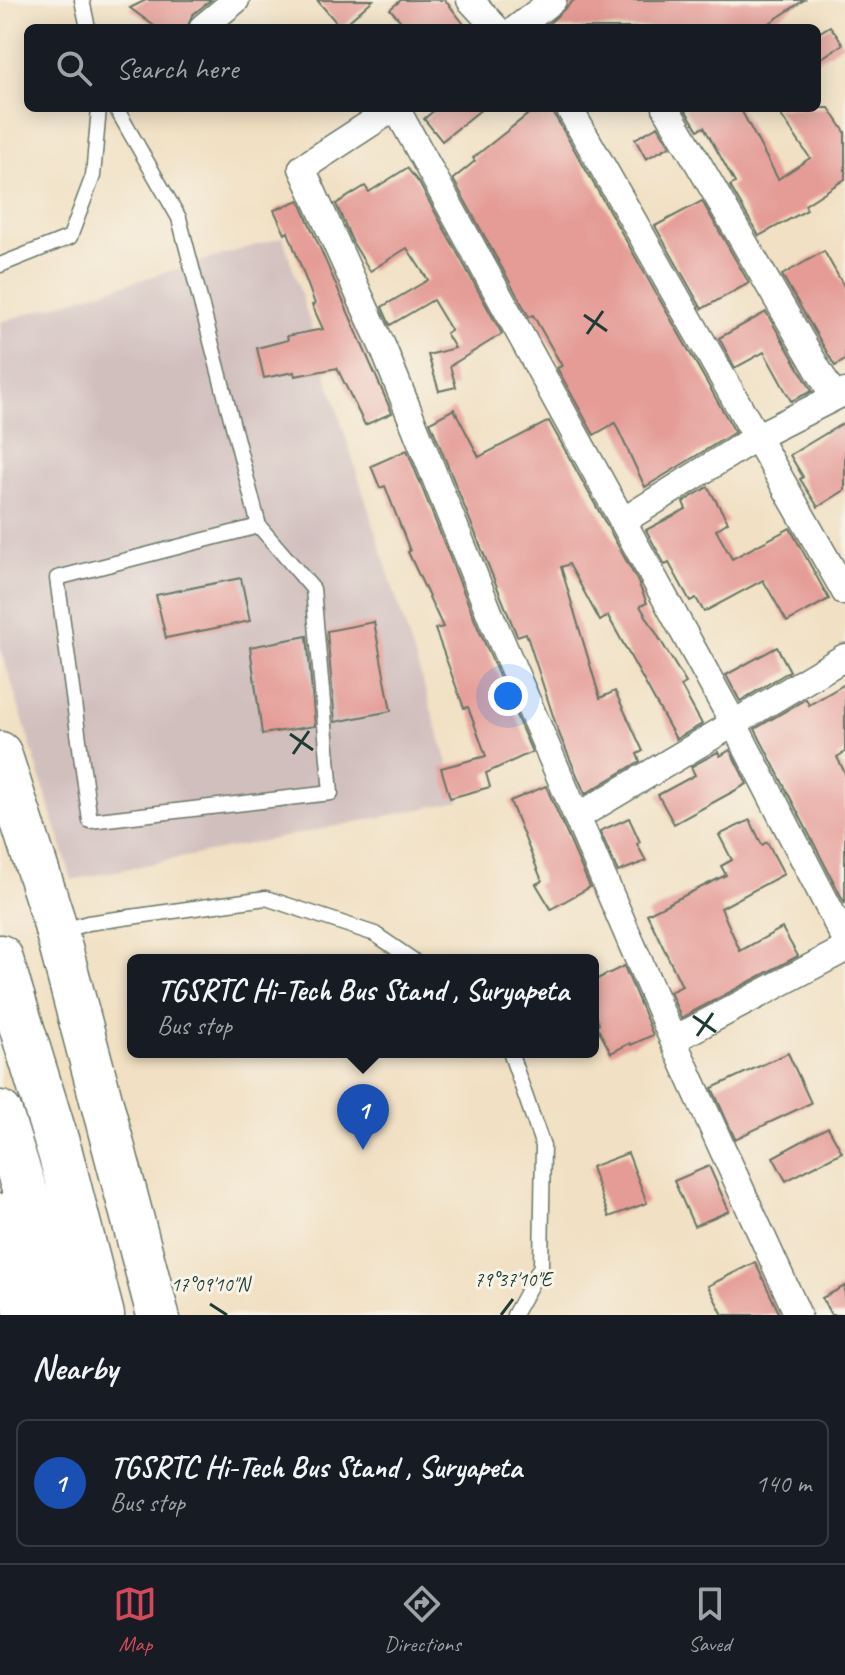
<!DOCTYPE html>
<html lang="en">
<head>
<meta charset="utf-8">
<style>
  body { margin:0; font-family:Caveat,sans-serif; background:#242831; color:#f1f3f6 }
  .you { position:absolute; left:508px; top:696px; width:28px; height:28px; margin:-20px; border:6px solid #fff; border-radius:50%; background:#1a73e8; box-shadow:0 0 0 12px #1a73e833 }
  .badge { display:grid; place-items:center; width:52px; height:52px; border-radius:50%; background:#d1495b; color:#fff; font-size:26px; font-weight:700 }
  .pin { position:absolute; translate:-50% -66px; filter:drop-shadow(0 2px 4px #0008) }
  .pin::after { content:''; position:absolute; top:42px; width:28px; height:24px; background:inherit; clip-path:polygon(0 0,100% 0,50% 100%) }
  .popup { position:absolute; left:127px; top:954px; width:472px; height:104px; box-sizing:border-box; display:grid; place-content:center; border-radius:12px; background:#171b24; filter:drop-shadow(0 2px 6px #0005); font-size:26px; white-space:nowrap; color:#9ea1a6 }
  .popup b { font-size:30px; color:#f1f3f6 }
  .popup::after { content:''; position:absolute; left:50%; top:100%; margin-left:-16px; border:16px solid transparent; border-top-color:#171b24 }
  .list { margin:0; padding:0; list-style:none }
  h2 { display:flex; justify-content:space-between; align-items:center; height:104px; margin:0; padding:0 32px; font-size:34px }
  h2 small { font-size:26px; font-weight:400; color:#9ea1a6 }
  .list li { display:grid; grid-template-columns:52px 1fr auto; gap:24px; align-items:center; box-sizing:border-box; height:128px; margin:0 16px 16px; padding:0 16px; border:2px solid #363941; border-radius:12px }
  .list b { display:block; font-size:30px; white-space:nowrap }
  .list p { margin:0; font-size:26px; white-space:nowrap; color:#9ea1a6 }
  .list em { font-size:26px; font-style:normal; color:#9ea1a6 }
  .icon { flex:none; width:44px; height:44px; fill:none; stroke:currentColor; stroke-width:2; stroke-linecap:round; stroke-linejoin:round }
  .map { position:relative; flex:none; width:845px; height:1315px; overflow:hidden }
  .search { position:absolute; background:#171b24; box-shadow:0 4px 20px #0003; left:24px; right:24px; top:24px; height:88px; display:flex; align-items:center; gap:20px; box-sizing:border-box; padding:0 28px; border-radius:12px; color:#9ea1a6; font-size:30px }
  .sheet { height:248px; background:#171b24 }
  nav { display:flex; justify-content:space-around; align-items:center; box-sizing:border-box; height:112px; border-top:2px solid #363941; background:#171b24; font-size:22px; color:#9ea1a6 }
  nav a { display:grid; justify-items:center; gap:4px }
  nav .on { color:#d1495b }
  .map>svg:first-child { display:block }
  .industrial { fill:#d1bfbe }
  .building { fill:#e59b96 }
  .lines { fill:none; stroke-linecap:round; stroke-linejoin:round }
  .service-casing { stroke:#687666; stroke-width:17 }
  .minor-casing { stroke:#687666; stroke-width:29 }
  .primary-casing { stroke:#687666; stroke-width:45 }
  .trunk-casing { stroke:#687666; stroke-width:47 }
  .service { stroke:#fff; stroke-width:14 }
  .minor { stroke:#fff; stroke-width:26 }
  .primary { stroke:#fff; stroke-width:42 }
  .trunk { stroke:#fff; stroke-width:44 }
  .ticks { fill:none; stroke:#1f3d34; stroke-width:3 }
  .ticks-label { font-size:20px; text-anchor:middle; fill:#1f3d34; stroke:#f7f3e8; stroke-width:6; stroke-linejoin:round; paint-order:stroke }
</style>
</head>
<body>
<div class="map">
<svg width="845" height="1315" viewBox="0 0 845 1315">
  <rect width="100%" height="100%" fill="#f7f3e8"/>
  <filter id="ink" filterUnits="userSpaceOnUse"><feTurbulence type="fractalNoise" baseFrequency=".0125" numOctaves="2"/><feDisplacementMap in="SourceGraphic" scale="16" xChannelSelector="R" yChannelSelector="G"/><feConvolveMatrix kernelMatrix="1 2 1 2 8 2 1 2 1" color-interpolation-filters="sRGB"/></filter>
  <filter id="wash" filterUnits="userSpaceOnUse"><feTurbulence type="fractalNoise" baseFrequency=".006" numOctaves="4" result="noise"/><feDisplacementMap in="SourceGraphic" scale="32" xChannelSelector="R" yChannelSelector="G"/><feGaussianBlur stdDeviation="1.8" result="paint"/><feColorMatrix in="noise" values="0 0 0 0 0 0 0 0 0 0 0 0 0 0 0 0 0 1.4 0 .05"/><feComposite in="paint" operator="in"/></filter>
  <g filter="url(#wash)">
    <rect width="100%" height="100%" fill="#f1e0c3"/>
    <path class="industrial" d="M283 237 460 801 72 880 0 646V322Z"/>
    <g id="blocks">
      <g class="building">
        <path d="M146 0H211L192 15 187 28H157L130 8Z"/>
        <path d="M317 0H373L341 28Z"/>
        <path d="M401 0H445L467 28H407L390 9Z"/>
        <path d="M574 0H804L762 28H544Z"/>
        <path d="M830 26 843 44 817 61V34Z"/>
        <path d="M437 108H483L442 141 424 119Z"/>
        <path d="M536 108H550L554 114 735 432 645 487 615 423 594 435 557 368 562 366 533 315 529 317 453 179 475 161 473 158Z"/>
        <path d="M684 108H740L778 179 810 158 776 108H829L845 132V179L805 205 807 210 759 236 730 186 735 183 704 127 698 130Z"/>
        <path d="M658 126 670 146 646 159 635 139Z"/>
        <path d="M407 168 419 183 502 334 450 366 456 387 439 391 428 355 455 348 446 333 451 330 433 300 390 325 382 307 428 280 407 248 370 271 353 243 336 204 365 186 369 192Z"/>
        <path d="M299 200 392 413 365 425 337 368 295 376 294 372 264 378 257 348 288 340 287 336 323 329 312 305 315 304 288 232 285 234 274 210Z"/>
        <path d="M702 201 749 283 702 309 655 226Z"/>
        <path d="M824 251 845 288V360L835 366 782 275Z"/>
        <path d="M766 312 812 391 791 401 764 352 735 368 719 338Z"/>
        <path d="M454 409 479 457 549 421 637 580 647 603 640 606 686 683 681 686 702 724 676 739 608 616 600 621 569 564 561 567 600 698 615 691 643 751 637 754 640 761 585 794 558 731 526 633 517 636 430 422Z"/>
        <path d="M845 422V490L818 507 800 479 803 477 790 455Z"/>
        <path d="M407 450 476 623 532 752 486 773 490 787 450 798 441 768 486 756 468 707 464 708 435 629 443 627 408 552 410 551 385 486 380 488 371 466Z"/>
        <path d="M708 487 728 522 716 530 732 559 790 528 829 599 787 622 763 580 704 612 696 598 690 601 669 563 665 565 646 530 686 509 683 502Z"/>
        <path d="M241 578 250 621 166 638 156 595Z"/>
        <path d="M374 622 391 711 335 722 327 631Z"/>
        <path d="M307 636 315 726 262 734 250 647Z"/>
        <path d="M777 647 790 671 740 701 726 675Z"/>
        <path d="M845 684V752L837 757 845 773V904L755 729 806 699 809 705Z"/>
        <path d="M730 750 747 784 674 824 658 795 695 775 691 767 718 752 720 756Z"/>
        <path d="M546 786 590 887 551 909 536 884 542 881 510 801Z"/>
        <path d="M629 818 640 842 637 844 646 861 618 872 600 831Z"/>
        <path d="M750 820 762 845 767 842 784 874 721 908 740 951 782 928 798 956 681 1018 670 992 682 986 647 914 726 875 721 866 732 860 719 835Z"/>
        <path d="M624 966 653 1035 631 1045 630 1043 611 1053 596 1025 599 1024 593 1011V981Z"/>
        <path d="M788 1053 811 1103 735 1139 712 1088Z"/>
        <path d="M828 1127 842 1152 786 1181 773 1157Z"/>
        <path d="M628 1153 647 1203 609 1217 591 1167Z"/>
        <path d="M709 1166 729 1211 694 1226 674 1181Z"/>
        <path d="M755 1262 780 1315H723L708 1286Z"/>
        <path d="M845 1286V1315H831L822 1298Z"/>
      </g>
    </g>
  </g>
  <g filter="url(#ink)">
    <use href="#blocks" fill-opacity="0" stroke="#687666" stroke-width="2"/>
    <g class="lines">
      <g class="service-casing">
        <g id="service">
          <path d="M82 0 88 28"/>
          <path d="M116 108 179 218 259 526 313 589 331 793 90 821 57 578 259 526"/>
          <path d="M0 265 70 237 93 176 99 108"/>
          <path d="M58 932 88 923 266 898 375 934 413 960"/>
          <path d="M510 1052 543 1146 541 1266 514 1315"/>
        </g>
      </g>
      <g class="minor-casing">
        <g id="minor">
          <path d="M470 0 496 28"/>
          <path d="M203 27 236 0"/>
          <path d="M517 28 553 0"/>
          <path d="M394 108 302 168 384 350 491 617 676 1047 798 1315"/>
          <path d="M396 108 734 724 845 939"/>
          <path d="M569 108 845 592"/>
          <path d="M666 108 834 397"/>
          <path d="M623 521 758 436 845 392"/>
          <path d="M577 817 845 657"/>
          <path d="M673 1040 845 949"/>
        </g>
      </g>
      <g class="primary-casing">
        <g id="primary">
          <path d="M0 753 53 918 158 1315"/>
          <path d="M0 1215 26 1315"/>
        </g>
      </g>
      <g class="trunk-casing">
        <g id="trunk">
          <path d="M0 957 61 1156 102 1315"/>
          <path d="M0 1113 64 1315"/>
        </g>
      </g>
      <use href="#service" class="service"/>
      <use href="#minor" class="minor"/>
      <use href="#primary" class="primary"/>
      <use href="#trunk" class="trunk"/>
    </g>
  </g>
  <path class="ticks" d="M584 315 607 331M587 334 603 311M290 734 313 750M293 754 309 731M693 1016 716 1032M697 1036 713 1013M210 1304 227 1315M501 1315 513 1299"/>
  <g class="ticks-label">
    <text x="513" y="1286">79°37'10"E</text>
    <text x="210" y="1291">17°09'10"N</text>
  </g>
</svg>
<div class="you"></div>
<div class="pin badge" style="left:363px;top:1150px;background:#1a4fb4">1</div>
<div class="popup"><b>TGSRTC Hi-Tech Bus Stand , Suryapeta</b>Bus stop</div>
<div class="search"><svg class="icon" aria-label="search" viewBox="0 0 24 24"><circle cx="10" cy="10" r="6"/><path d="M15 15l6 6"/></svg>Search here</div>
</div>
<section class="sheet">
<h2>Nearby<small></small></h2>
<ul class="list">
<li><span class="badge" style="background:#1a4fb4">1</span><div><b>TGSRTC Hi-Tech Bus Stand , Suryapeta</b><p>Bus stop</p></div><em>140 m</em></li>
</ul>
</section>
<nav>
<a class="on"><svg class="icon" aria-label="map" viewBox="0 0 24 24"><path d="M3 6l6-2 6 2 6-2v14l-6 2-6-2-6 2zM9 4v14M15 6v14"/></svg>Map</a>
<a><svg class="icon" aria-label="directions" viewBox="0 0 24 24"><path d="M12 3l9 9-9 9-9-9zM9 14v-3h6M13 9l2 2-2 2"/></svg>Directions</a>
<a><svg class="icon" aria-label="saved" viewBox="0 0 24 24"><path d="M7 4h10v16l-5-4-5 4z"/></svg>Saved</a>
</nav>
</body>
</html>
